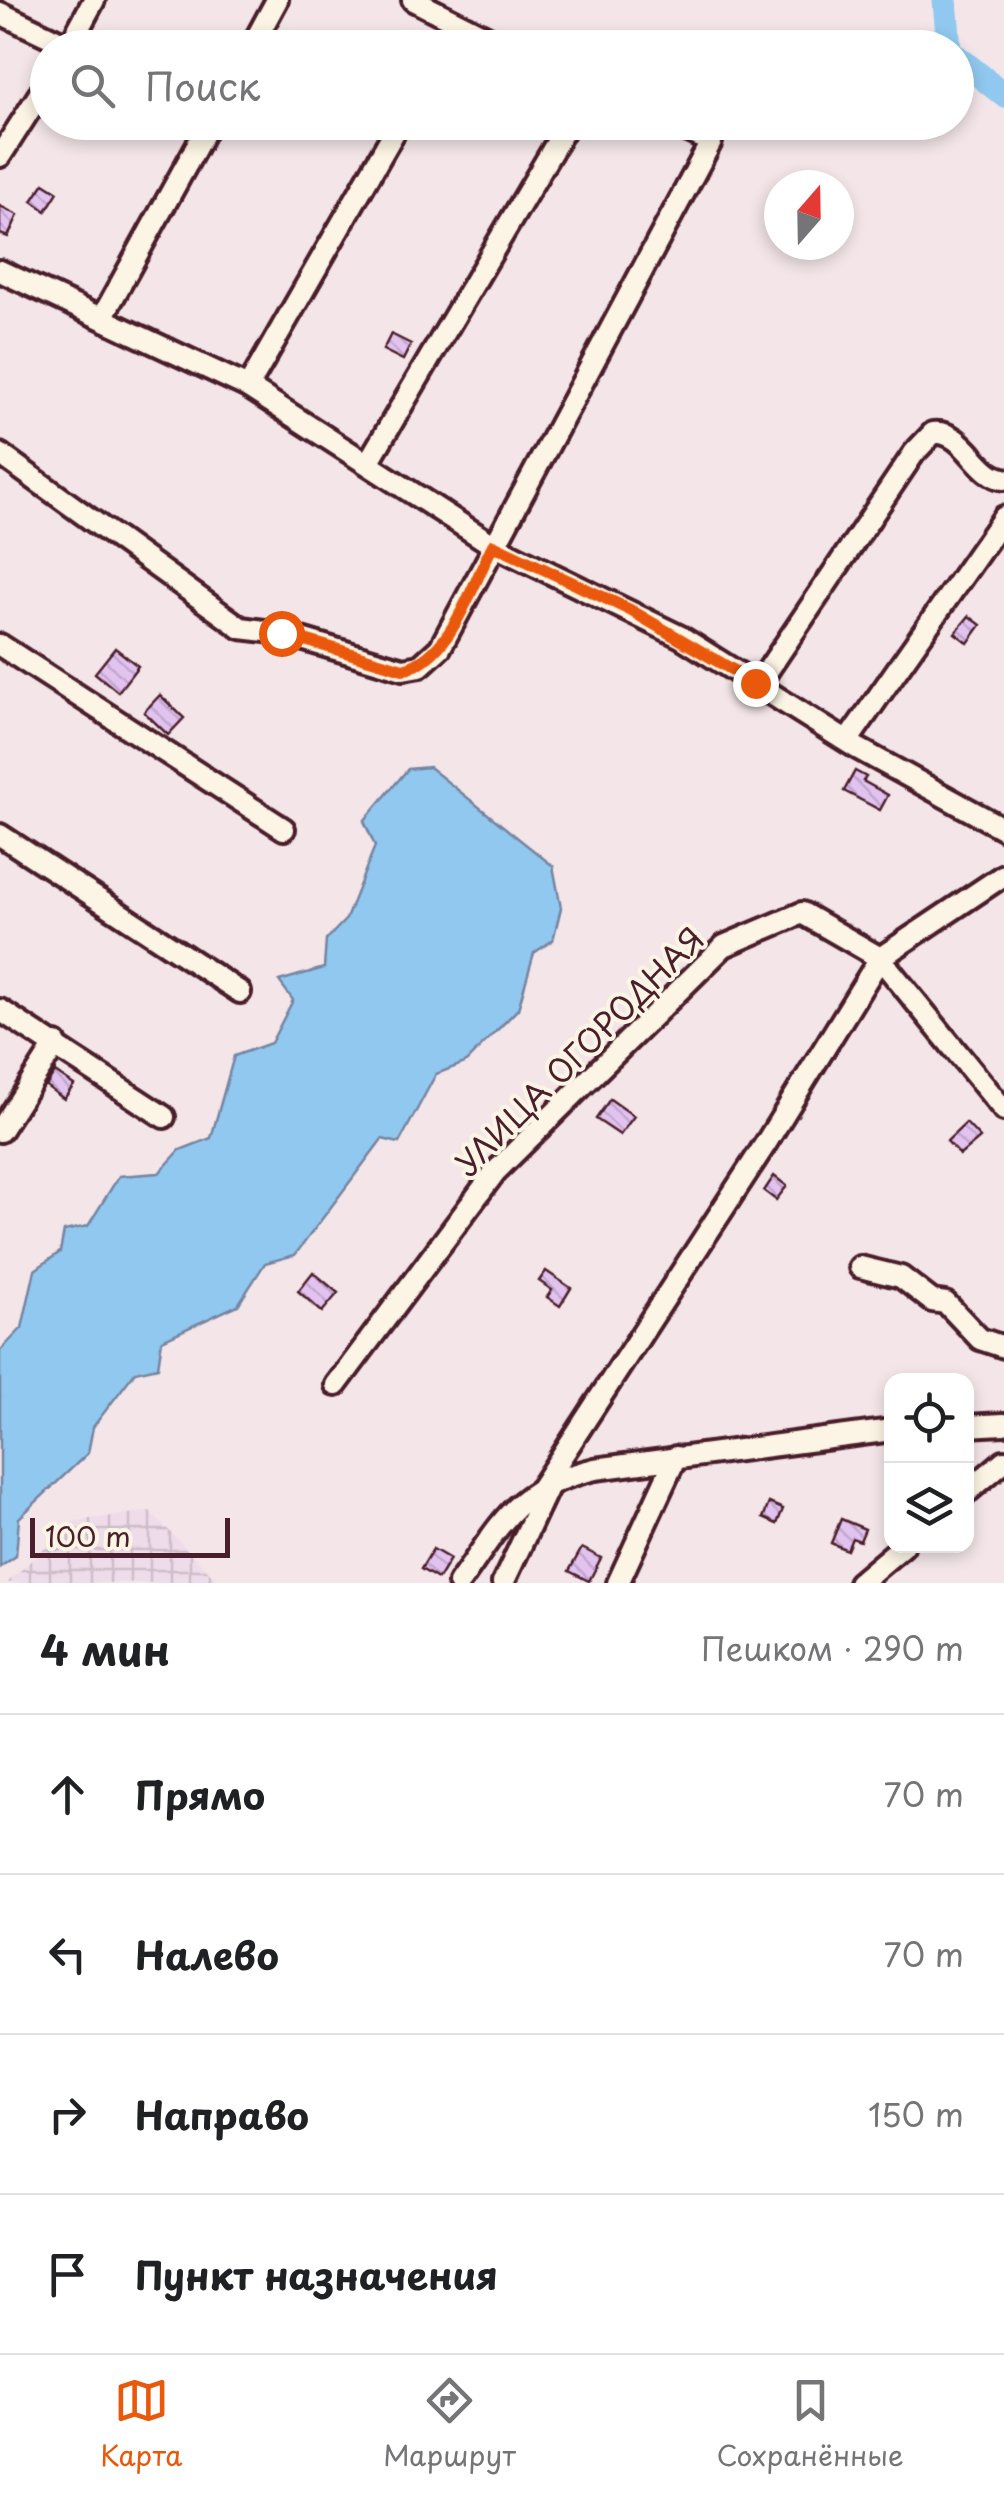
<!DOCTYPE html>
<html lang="ru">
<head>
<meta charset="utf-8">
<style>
  body { margin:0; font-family:"Playpen Sans",sans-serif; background:#f6f6f6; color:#202124 }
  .controls { position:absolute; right:30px; bottom:30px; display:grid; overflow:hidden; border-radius:20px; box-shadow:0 5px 15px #0003 }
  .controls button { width:90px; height:90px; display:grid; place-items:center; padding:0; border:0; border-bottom:2px solid #e0e0e0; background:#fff; color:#202124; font:50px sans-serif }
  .compass { position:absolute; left:764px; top:170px; width:90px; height:90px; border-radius:50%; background:#fff; box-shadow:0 5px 15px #0003; rotate:20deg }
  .scale { position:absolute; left:30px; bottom:25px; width:200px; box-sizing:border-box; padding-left:10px; border:5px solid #4a1f2b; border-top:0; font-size:28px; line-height:35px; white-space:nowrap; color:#4a1f2b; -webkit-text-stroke:8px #fcf5e5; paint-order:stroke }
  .stop { position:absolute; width:30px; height:30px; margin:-22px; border:8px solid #ea580c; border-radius:50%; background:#fff }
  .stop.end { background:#ea580c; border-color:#fff; box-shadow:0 2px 10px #0008 }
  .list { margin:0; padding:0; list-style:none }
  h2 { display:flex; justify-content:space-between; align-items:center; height:130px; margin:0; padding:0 40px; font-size:42px }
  h2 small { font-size:32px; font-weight:400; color:#757577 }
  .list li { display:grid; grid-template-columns:65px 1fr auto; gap:30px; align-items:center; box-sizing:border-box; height:160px; padding:0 40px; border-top:2px solid #e0e0e0 }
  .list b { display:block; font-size:38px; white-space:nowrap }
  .list em { font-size:32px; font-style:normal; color:#757577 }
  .icon { flex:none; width:55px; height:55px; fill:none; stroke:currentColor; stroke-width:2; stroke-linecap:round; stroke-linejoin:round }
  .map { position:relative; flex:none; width:1004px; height:1583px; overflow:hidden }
  .search { position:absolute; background:#fff; box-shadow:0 5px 15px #0003; left:30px; right:30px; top:30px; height:110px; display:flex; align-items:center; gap:25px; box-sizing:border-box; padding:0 35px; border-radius:55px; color:#757577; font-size:38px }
  .sheet { height:770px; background:#fff }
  nav { display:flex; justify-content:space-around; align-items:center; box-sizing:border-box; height:140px; border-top:2px solid #e0e0e0; background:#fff; font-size:28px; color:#757577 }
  nav a { display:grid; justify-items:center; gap:5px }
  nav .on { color:#ea580c }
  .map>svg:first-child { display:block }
  .industrial { fill:url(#industrial-grid) }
  .water { fill:#91c8ef; stroke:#7584a1; stroke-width:2.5 }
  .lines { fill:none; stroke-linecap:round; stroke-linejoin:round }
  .river { stroke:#91c8ef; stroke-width:25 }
  .building { fill:url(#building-back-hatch); stroke:#4a1f2b; stroke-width:2.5 }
  .minor-casing { stroke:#4a1f2b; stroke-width:28 }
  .minor { stroke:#fcf5e5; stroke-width:20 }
  .route { stroke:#ea580c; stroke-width:12 }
  .labels { text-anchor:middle; stroke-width:8; stroke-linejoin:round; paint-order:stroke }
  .street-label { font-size:32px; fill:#4a1f2b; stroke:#fcf5e5 }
</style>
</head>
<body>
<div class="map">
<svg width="1004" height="1583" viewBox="0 0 1004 1583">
  <defs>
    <pattern id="industrial-grid" width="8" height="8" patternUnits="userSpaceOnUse" patternTransform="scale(2.5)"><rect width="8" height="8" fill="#efdcea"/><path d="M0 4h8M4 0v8" fill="none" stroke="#cebcc9"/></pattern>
    <pattern id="building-back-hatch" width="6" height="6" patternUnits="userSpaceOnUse" patternTransform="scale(2.5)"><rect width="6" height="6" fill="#e2c3f0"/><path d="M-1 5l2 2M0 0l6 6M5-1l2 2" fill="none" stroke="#c3a7ce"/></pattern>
  </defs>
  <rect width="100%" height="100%" fill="#f4e6e8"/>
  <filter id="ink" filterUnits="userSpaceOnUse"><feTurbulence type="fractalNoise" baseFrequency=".01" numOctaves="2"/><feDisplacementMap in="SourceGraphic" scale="20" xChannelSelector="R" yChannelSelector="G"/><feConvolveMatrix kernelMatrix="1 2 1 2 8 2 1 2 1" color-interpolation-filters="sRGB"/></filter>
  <g filter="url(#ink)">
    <path class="industrial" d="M150 1511 220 1583H7L74 1521Z"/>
    <path class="water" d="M429 767 553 866 561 908 553 940 534 953 518 1009 465 1063 436 1074 399 1143 382 1139 295 1255 265 1263 238 1305 162 1340 158 1367 135 1372 93 1427 88 1453 19 1518 16 1556 0 1567V1351L22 1328 35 1270 60 1252 64 1231 88 1226 119 1176 159 1173 180 1150 211 1138 234 1056 271 1043 293 1000 279 981 324 968 326 940 346 919 375 846 364 821 408 769Z"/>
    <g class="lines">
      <g class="river">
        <path d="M945 0 949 48"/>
        <path d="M956 56 1004 95"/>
      </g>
    </g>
    <g class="building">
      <path d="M44 183 58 192 46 211 32 201Z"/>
      <path d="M0 206 18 215 8 237 0 234Z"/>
      <path d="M391 334 411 344 403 360 383 350Z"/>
      <path d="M969 616 981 625 968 643 955 633Z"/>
      <path d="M115 648 138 666 118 692 95 673Z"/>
      <path d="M160 695 184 718 168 735 144 712Z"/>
      <path d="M855 771 866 777 863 781 888 795 880 810 844 791Z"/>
      <path d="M55 1072 74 1085 64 1099 46 1086Z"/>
      <path d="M610 1099 634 1116 620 1135 596 1119Z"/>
      <path d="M966 1123 980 1138 960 1155 947 1141Z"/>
      <path d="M774 1176 787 1186 776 1200 764 1191Z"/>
      <path d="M546 1271 571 1288 560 1306 547 1297 552 1290 539 1281Z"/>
      <path d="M313 1272 338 1293 322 1312 298 1291Z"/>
      <path d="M769 1503 783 1509 777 1524 763 1518Z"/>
      <path d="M841 1519 865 1529 860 1541 852 1538 847 1550 831 1543Z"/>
      <path d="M582 1548 601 1558 589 1581 569 1571Z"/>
      <path d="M433 1549 450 1559 438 1579 421 1569Z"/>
    </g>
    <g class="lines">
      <g class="minor-casing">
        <g id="minor">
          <path d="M413 0 508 48"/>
          <path d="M0 13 69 46"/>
          <path d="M68 48 94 0"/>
          <path d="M251 48 277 0"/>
          <path d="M443 48 457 24"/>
          <path d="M0 156 48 81"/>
          <path d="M0 271 248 387 493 545 681 637 857 748 1004 829"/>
          <path d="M103 316 210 122"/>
          <path d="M248 387 400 122"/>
          <path d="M0 454 241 628 281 633 403 669 420 666 440 648 711 142 669 122"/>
          <path d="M369 461 569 122"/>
          <path d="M0 645 284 829"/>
          <path d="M758 685 914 453 933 433C965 430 976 475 1004 479"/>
          <path d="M848 740 1004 517"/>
          <path d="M0 835 240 992"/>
          <path d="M0 1010 164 1117"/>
          <path d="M0 1131 56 1044"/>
          <path d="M860 1267 901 1277 932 1301 946 1303 980 1339 1004 1347"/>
          <path d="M336 1385 495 1172 724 946 802 913 880 958 1004 1110"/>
          <path d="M966 1426 1004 1424"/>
          <path d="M541 1488 766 1143 880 958 1004 875"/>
          <path d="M966 1493 1004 1461"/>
          <path d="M459 1583C504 1520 515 1488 595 1469L892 1430"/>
          <path d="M503 1583 551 1481"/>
          <path d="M618 1583 676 1457"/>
          <path d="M859 1583 903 1546"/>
        </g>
      </g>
      <use href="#minor" class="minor"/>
    </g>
  </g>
  <g class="lines" filter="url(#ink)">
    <path class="route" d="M281 633 403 669C451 659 472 585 493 545L630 610 755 683"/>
  </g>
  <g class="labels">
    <g class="street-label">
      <text transform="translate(580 1052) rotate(-45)" y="11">УЛИЦА ОГОРОДНАЯ</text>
    </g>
  </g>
</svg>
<div class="controls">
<button><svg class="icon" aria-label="locate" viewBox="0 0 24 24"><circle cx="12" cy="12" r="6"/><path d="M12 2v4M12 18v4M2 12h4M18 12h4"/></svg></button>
<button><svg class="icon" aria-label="layers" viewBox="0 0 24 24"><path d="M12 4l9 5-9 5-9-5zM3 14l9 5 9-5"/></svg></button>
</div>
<svg class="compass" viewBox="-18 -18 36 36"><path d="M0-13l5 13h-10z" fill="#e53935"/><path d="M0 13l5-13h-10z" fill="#757577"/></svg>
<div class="scale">100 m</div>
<div class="stop" style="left:281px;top:633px"></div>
<div class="stop end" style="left:755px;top:683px"></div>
<div class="search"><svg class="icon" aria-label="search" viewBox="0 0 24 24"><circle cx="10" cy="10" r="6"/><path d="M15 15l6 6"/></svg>Поиск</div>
</div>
<section class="sheet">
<h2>4 мин<small>Пешком · 290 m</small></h2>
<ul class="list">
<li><svg class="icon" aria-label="ahead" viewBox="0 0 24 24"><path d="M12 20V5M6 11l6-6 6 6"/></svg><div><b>Прямо</b></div><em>70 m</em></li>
<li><svg class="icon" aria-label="left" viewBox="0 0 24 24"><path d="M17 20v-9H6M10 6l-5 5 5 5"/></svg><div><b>Налево</b></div><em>70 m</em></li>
<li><svg class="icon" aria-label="right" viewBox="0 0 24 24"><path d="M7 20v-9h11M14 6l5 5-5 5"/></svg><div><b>Направо</b></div><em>150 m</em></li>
<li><svg class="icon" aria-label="arrive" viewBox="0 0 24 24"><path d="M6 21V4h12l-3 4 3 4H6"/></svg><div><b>Пункт назначения</b></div></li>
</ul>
</section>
<nav>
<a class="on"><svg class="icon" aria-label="map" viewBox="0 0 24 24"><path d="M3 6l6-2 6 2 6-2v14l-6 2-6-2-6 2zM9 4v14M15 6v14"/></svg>Карта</a>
<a><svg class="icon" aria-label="directions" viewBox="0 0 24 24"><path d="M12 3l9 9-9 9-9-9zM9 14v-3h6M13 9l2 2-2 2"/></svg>Маршрут</a>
<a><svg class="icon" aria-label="saved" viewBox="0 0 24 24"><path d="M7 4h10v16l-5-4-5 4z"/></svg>Сохранённые</a>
</nav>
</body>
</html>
